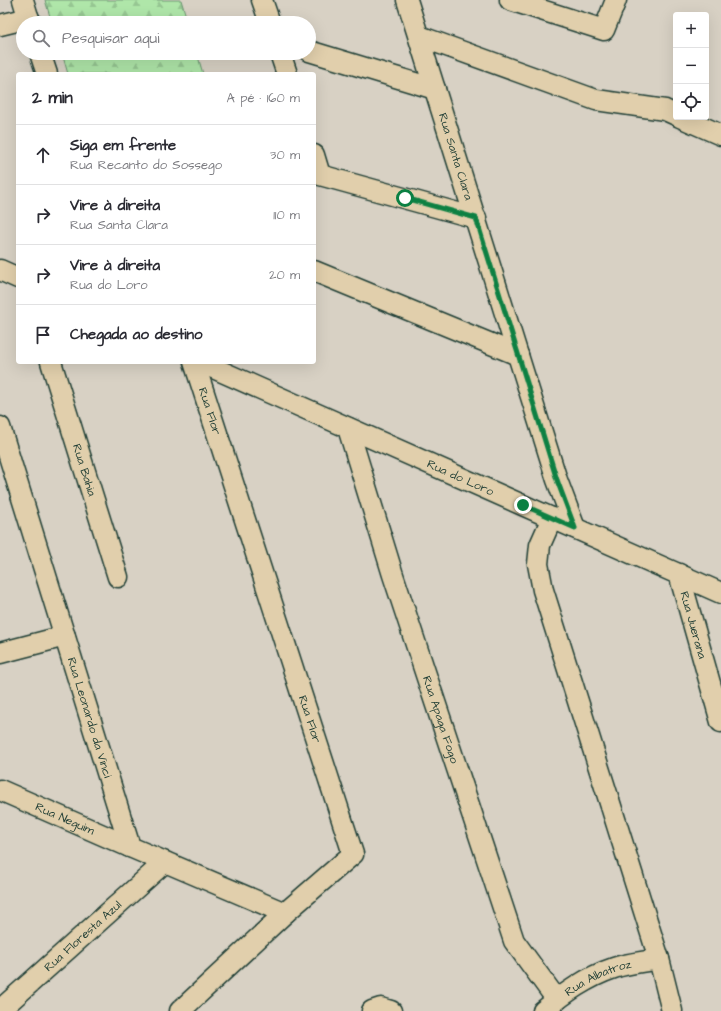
<!DOCTYPE html>
<html lang="pt">
<head>
<meta charset="utf-8">
<style>
  body { margin:0; font-family:"Architects Daughter",sans-serif; background:#f7f7f7; color:#2b2b33 }
  .controls { position:absolute; right:12px; top:12px; display:grid; overflow:hidden; border-radius:4px; box-shadow:0 4px 16px #0002 }
  .controls button { width:36px; height:36px; display:grid; place-items:center; padding:0; border:0; border-bottom:1px solid #e1e1e2; background:#fff; color:#2b2b33; font:20px sans-serif }
  .stop { position:absolute; width:12px; height:12px; margin:-9px; border:3px solid #0b8043; border-radius:50%; background:#fff }
  .stop.end { background:#0b8043; border-color:#fff; box-shadow:0 1px 4px #0008 }
  .list { margin:0; padding:0; list-style:none }
  h2 { display:flex; justify-content:space-between; align-items:center; height:52px; margin:0; padding:0 16px; font-size:17px }
  h2 small { font-size:13px; font-weight:400; color:#7c7c81 }
  .list li { display:grid; grid-template-columns:26px 1fr auto; gap:12px; align-items:center; box-sizing:border-box; height:60px; padding:0 16px; border-top:1px solid #e1e1e2 }
  .list b { display:block; font-size:15px; white-space:nowrap }
  .list p { margin:0; font-size:13px; white-space:nowrap; color:#7c7c81 }
  .list em { font-size:13px; font-style:normal; color:#7c7c81 }
  .icon { flex:none; width:22px; height:22px; fill:none; stroke:currentColor; stroke-width:2; stroke-linecap:round; stroke-linejoin:round }
  .map { position:relative; flex:none; width:721px; height:1011px; overflow:hidden }
  .search { position:absolute; background:#fff; box-shadow:0 4px 16px #0002; left:16px; top:16px; width:300px; height:44px; display:flex; align-items:center; gap:10px; box-sizing:border-box; padding:0 14px; border-radius:22px; color:#7c7c81; font-size:15px }
  .panel { position:absolute; background:#fff; box-shadow:0 4px 16px #0002; left:16px; top:72px; width:300px; height:292px; border-radius:4px }
  .map>svg:first-child { display:block }
  .forest { fill:url(#forest-firs); stroke:#67926e }
  .lines { fill:none; stroke-linecap:round; stroke-linejoin:round }
  .minor-casing { stroke:#1f3d34; stroke-width:23 }
  .minor { stroke:#e1cfac; stroke-width:20 }
  .route { stroke:#0b8043; stroke-width:5 }
  .labels { text-anchor:middle; stroke-width:4; stroke-linejoin:round; paint-order:stroke }
  .street-label { font-size:12px; fill:#1f3d34; stroke:#e1cfac }
</style>
</head>
<body>
<div class="map">
<svg width="721" height="1011" viewBox="0 0 721 1011">
  <defs>
    <pattern id="forest-firs" width="22" height="20" patternUnits="userSpaceOnUse"><rect width="22" height="20" fill="#afe6a9"/><path d="M5 1l3.5 6h-7zM16 11l3.5 6h-7z" fill="#96c692"/></pattern>
  </defs>
  <rect width="100%" height="100%" fill="#d8d1c4"/>
  <filter id="ink" filterUnits="userSpaceOnUse"><feTurbulence type="fractalNoise" baseFrequency=".025" numOctaves="2"/><feDisplacementMap in="SourceGraphic" scale="8" xChannelSelector="R" yChannelSelector="G"/><feConvolveMatrix kernelMatrix="1 2 1 2 8 2 1 2 1" color-interpolation-filters="sRGB"/></filter>
  <g filter="url(#ink)">
    <g class="forest">
      <path d="M45 0H181L188 23H52Z"/>
      <path d="M62 53H197L203 74H68Z"/>
    </g>
    <g class="lines">
      <g class="minor-casing">
        <g id="minor">
          <path d="M23 0 30 23"/>
          <path d="M262 0 270 23"/>
          <path id="s1" d="M407 0 557 480 575 528"/>
          <path d="M510 0 604 30 616 0"/>
          <path d="M0 25 29 18"/>
          <path d="M419 36 596 100 665 110 676 115"/>
          <path d="M309 51 435 89"/>
          <path d="M40 53 47 74"/>
          <path d="M280 53 287 74"/>
          <path d="M680 117 721 135"/>
          <path d="M314 155 320 175 476 218"/>
          <path d="M0 270 18 278"/>
          <path d="M314 271 518 355"/>
          <path id="s2" d="M51 362 118 577"/>
          <path id="s3" d="M200 362 721 593"/>
          <path id="s4" d="M0 427 130 847 285 913"/>
          <path id="s5" d="M348 428 393 575 514 941 557 1000"/>
          <path d="M552 518 540 545 538 564 543 590 659 959 672 1011"/>
          <path id="s6" d="M679 574 721 722"/>
          <path d="M0 653 65 636"/>
          <path id="s7" d="M0 790 130 847"/>
          <path id="s8" d="M0 1010 165 862"/>
          <path d="M180 1011 285 913 353 854 194 362"/>
          <path d="M372 1011 381 1008 391 1011"/>
          <path id="s9" d="M543 1011C565 993 587 977 614 968 628 963 645 962 659 959"/>
        </g>
      </g>
      <use href="#minor" class="minor"/>
    </g>
  </g>
  <g class="lines" filter="url(#ink)">
    <path class="route" d="M405 198 476 218 557 480 575 528 523 505"/>
  </g>
  <g class="labels">
    <g class="street-label">
      <text dy="4" stroke="none"><textPath href="#s1" startOffset="164">Rua Santa Clara</textPath></text>
      <text transform="translate(210 411) rotate(72)" y="4">Rua Flor</text>
      <text dy="4" stroke="none"><textPath href="#s2" startOffset="113">Rua Bahia</textPath></text>
      <text dy="4" stroke="none"><textPath href="#s3" startOffset="285">Rua do Loro</textPath></text>
      <text dy="4" stroke="none"><textPath href="#s6" startOffset="53">Rua Juerana</textPath></text>
      <text dy="4" stroke="none"><textPath href="#s4" startOffset="304">Rua Leonardo da Vinci</textPath></text>
      <text transform="translate(310 719) rotate(72)" y="4">Rua Flor</text>
      <text dy="4" stroke="none"><textPath href="#s5" startOffset="306">Rua Apaga Fogo</textPath></text>
      <text dy="4" stroke="none"><textPath href="#s7" startOffset="71">Rua Neguim</textPath></text>
      <text dy="4" stroke="none"><textPath href="#s8" startOffset="111">Rua Floresta Azul</textPath></text>
      <text dy="4" stroke="none"><textPath href="#s9" startOffset="65">Rua Albatroz</textPath></text>
    </g>
  </g>
</svg>
<div class="controls">
<button>+</button>
<button>−</button>
<button><svg class="icon" aria-label="locate" viewBox="0 0 24 24"><circle cx="12" cy="12" r="6"/><path d="M12 2v4M12 18v4M2 12h4M18 12h4"/></svg></button>
</div>
<div class="stop" style="left:405px;top:198px"></div>
<div class="stop end" style="left:523px;top:505px"></div>
<div class="search"><svg class="icon" aria-label="search" viewBox="0 0 24 24"><circle cx="10" cy="10" r="6"/><path d="M15 15l6 6"/></svg>Pesquisar aqui</div>
<section class="panel">
<h2>2 min<small>A pé · 160 m</small></h2>
<ul class="list">
<li><svg class="icon" aria-label="ahead" viewBox="0 0 24 24"><path d="M12 20V5M6 11l6-6 6 6"/></svg><div><b>Siga em frente</b><p>Rua Recanto do Sossego</p></div><em>30 m</em></li>
<li><svg class="icon" aria-label="right" viewBox="0 0 24 24"><path d="M7 20v-9h11M14 6l5 5-5 5"/></svg><div><b>Vire à direita</b><p>Rua Santa Clara</p></div><em>110 m</em></li>
<li><svg class="icon" aria-label="right" viewBox="0 0 24 24"><path d="M7 20v-9h11M14 6l5 5-5 5"/></svg><div><b>Vire à direita</b><p>Rua do Loro</p></div><em>20 m</em></li>
<li><svg class="icon" aria-label="arrive" viewBox="0 0 24 24"><path d="M6 21V4h12l-3 4 3 4H6"/></svg><div><b>Chegada ao destino</b></div></li>
</ul>
</section>
</div>
</body>
</html>
